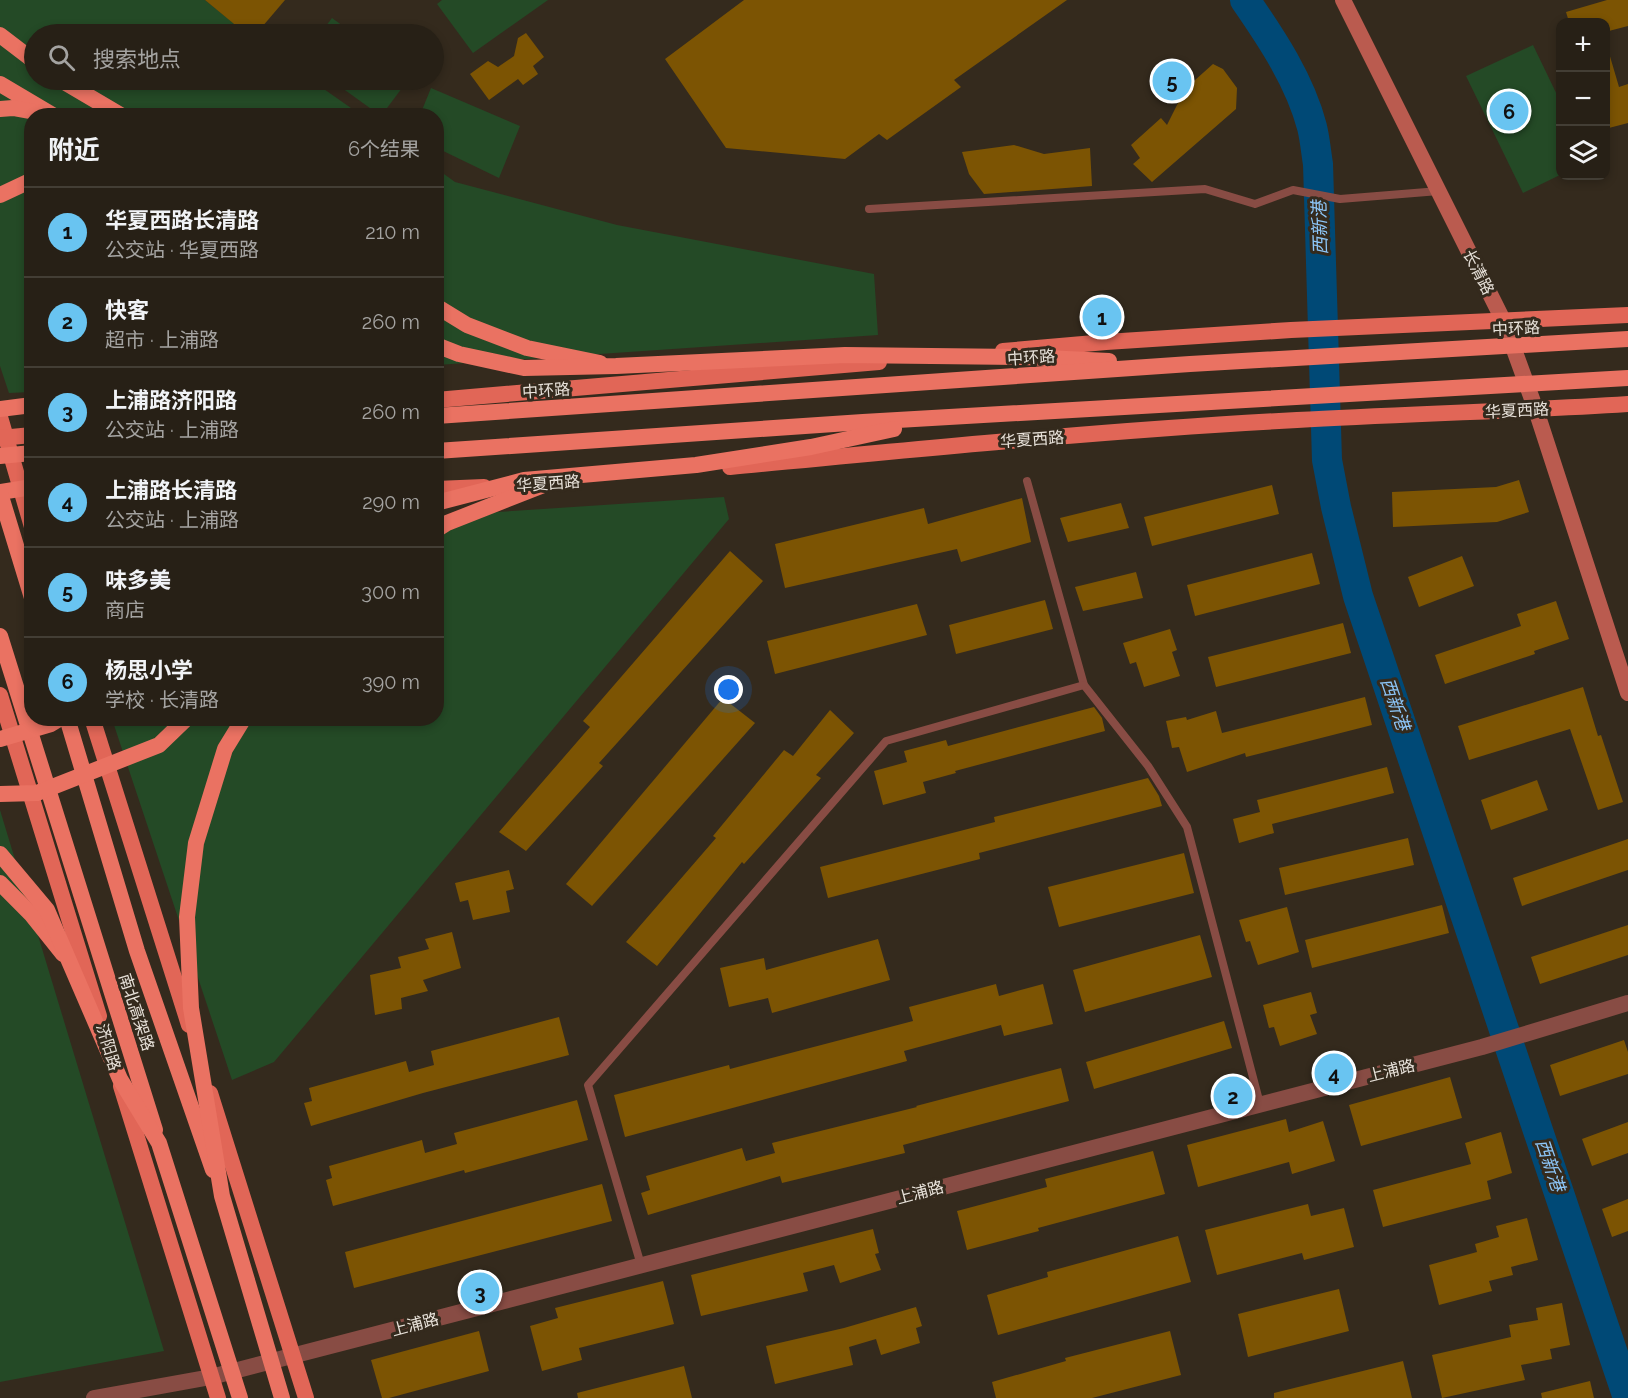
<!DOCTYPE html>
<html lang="zh">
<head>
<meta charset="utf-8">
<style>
  body { margin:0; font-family:Raleway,"Noto Sans SC",sans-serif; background:#332d23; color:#f1f3f6 }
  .controls { position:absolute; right:18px; top:18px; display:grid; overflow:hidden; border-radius:12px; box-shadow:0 3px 9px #0003 }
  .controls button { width:54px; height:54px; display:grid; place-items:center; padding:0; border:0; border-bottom:2px solid #433e35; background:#272016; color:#f1f3f6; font:30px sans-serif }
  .you { position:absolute; left:729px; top:690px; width:21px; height:21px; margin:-15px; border:4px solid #fff; border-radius:50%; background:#1a73e8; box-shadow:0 0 0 9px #1a73e833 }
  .badge { display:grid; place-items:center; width:39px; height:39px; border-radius:50%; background:#69c4f1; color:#111; font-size:20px; font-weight:700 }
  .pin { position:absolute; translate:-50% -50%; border:3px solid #fff; box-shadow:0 2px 6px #0006 }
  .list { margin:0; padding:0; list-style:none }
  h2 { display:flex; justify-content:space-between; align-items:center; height:78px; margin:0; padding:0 24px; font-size:26px }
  h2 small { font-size:20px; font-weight:400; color:#a4a3a1 }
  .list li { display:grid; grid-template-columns:39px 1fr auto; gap:18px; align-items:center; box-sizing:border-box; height:90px; padding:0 24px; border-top:2px solid #433e35 }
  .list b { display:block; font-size:22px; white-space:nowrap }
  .list p { margin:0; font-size:20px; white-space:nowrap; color:#a4a3a1 }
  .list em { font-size:20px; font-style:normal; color:#a4a3a1 }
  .icon { flex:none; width:33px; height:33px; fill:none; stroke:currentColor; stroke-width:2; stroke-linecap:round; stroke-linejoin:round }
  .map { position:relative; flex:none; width:1628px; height:1398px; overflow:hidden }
  .search { position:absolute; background:#272016; box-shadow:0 3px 9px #0003; left:24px; top:24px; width:420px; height:66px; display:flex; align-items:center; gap:15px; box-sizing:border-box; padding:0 21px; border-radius:33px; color:#a4a3a1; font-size:22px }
  .panel { position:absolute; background:#272016; box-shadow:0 3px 9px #0003; left:24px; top:108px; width:420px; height:618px; border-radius:24px }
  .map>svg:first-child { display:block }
  .green { fill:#244a26 }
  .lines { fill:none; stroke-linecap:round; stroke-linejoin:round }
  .river { stroke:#004976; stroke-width:30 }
  .building { fill:#7c5403 }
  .service { stroke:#884c44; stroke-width:8 }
  .minor { stroke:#884c44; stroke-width:16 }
  .secondary { stroke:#ba5b4f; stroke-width:16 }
  .primary { stroke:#e16657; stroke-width:16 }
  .trunk { stroke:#ea7262; stroke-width:16 }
  .trunk-bridge { stroke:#ea7262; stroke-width:16 }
  .labels { text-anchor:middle; stroke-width:6; stroke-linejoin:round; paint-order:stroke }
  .street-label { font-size:16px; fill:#e8e2da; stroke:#342a1d }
  .water-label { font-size:18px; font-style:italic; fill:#8dc6f8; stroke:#342a1d }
</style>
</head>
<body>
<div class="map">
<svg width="1628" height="1398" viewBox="0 0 1628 1398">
  <rect width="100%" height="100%" fill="#342a1d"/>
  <g class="green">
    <path d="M0 0H205L247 34H34V80H311L361 115 32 116 31 392 9 393 0 366Z"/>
    <path d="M442 0H548L473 53 437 4Z"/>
    <path d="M332 18 354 34H320Z"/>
    <path d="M1533 45 1560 101V175L1523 193 1466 76Z"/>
    <path d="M331 80H408L381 116Z"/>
    <path d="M431 88 520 126 499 178 437 148 436 116 420 115Z"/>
    <path d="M437 169 455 182 617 225 874 274 878 335 437 365Z"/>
    <path d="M724 497 729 519 274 1062 232 1080 112 719 436 718 437 516Z"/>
    <path d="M0 810 164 1351 0 1382Z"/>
  </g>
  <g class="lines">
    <path class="river" d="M1245 0C1272 39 1300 81 1312 127 1315 139 1316 152 1318 164L1327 460 1336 507 1358 596 1628 1398"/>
  </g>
  <g class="building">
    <path d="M205 0H285L256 34 245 33Z"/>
    <path d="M744 0H1067L954 80 961 87 887 140 879 134 845 159 726 148 665 59Z"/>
    <path d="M1607 0H1628V26L1605 32V22H1569L1566 12Z"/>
    <path d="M526 33 544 57 533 66 538 74 523 85 518 79 489 100 470 74 488 61 498 67 514 56 518 38Z"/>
    <path d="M1605 53H1609L1619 87 1628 84V123L1605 129Z"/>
    <path d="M1213 64 1223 69 1237 88 1236 109 1152 182 1133 164 1140 158 1131 145 1161 118 1167 125 1185 89Z"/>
    <path d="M1014 145 1044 154 1090 148 1092 186 984 194 969 174 962 152Z"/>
    <path d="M1519 480 1529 512 1497 522 1393 527 1392 492 1496 487Z"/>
    <path d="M1272 485 1279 514 1152 546 1144 517Z"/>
    <path d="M1022 498 1031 542 961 562 957 549 785 588 775 544 924 508 928 524Z"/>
    <path d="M1121 503 1129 528 1068 542 1060 518Z"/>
    <path d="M730 551 763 581 599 763 603 766 526 851 499 832 590 727 583 721Z"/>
    <path d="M1312 553 1320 584 1195 616 1187 585Z"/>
    <path d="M1462 556 1474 586 1419 607 1408 577Z"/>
    <path d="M1136 572 1143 598 1083 611 1075 587Z"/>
    <path d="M1045 600 1053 629 956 654 949 625Z"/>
    <path d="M1556 601 1569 639 1534 651 1535 654 1445 684 1435 655 1521 626 1517 614Z"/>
    <path d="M917 604 927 635 775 674 767 641Z"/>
    <path d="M1343 623 1351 653 1216 687 1208 657Z"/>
    <path d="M1170 629 1177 650 1172 652 1180 676 1144 687 1136 662 1130 664 1123 643Z"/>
    <path d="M1583 687 1598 736 1601 735 1623 802 1598 810 1570 729 1469 760 1458 726Z"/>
    <path d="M1365 697 1372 725 1246 757 1245 753 1187 772 1179 747 1172 748 1166 721 1186 717 1187 720 1216 711 1222 733Z"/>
    <path d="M723 698 755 723 592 906 566 884Z"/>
    <path d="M1094 707 1102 718 1105 731 955 771 956 773 923 782 926 793 883 805 874 771 907 762 904 751 946 740 948 746Z"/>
    <path d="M830 710 854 733 816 775 821 778 744 864 742 862 657 966 626 942 716 838 713 836 784 750 793 756Z"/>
    <path d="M1387 767 1394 793 1272 824 1274 833 1239 843 1233 819 1260 812 1257 800Z"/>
    <path d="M1148 778 1159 796 1162 806 979 853 980 859 828 898 820 867 995 822 994 817Z"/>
    <path d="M1537 780 1548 810 1491 830 1481 800Z"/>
    <path d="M1408 838 1414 865 1285 895 1279 868Z"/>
    <path d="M1628 839V870L1522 906 1513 878Z"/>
    <path d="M1184 853 1194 893 1059 927 1048 887Z"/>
    <path d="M509 870 514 889 506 891 510 912 473 920 468 900 460 902 455 883Z"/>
    <path d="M1442 905 1449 933 1312 968 1305 940Z"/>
    <path d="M1287 907 1299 952 1258 965 1250 941 1246 942 1239 920Z"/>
    <path d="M1628 925V955L1540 984 1531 957Z"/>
    <path d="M452 932 461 968 423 980 428 991 401 998 402 1009 375 1015 370 975 401 968 398 957 429 949 425 939Z"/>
    <path d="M1200 935 1212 977 1085 1012 1073 970Z"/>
    <path d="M878 939 890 980 772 1013 768 998 729 1007 720 968 764 958 766 970Z"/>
    <path d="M996 984 999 996 1043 984 1053 1024 1004 1036 1001 1025 904 1051 907 1061 625 1137 614 1095 729 1065 730 1069 913 1021 909 1007Z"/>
    <path d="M1311 992 1317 1013 1310 1015 1317 1034 1280 1046 1274 1027 1269 1028 1263 1005Z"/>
    <path d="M559 1017 569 1055 423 1093 311 1126 304 1103 312 1101 309 1088 406 1061 409 1072 434 1065 431 1051Z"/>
    <path d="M1224 1021 1232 1048 1094 1089 1086 1062Z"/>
    <path d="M1624 1040 1628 1052V1074L1560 1096 1550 1065Z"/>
    <path d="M1061 1068 1069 1101 903 1145 905 1153 782 1183 780 1176 648 1215 641 1193 650 1190 646 1176 742 1148 746 1161 775 1153 772 1143 917 1107 916 1106Z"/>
    <path d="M1450 1077 1462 1118 1361 1146 1349 1105Z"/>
    <path d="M577 1100 588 1140 465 1173 464 1170 333 1206 326 1180 332 1178 329 1166 422 1140 425 1153 457 1144 454 1133Z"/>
    <path d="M1286 1119 1289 1132 1323 1121 1335 1161 1292 1174 1289 1162 1198 1187 1187 1145Z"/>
    <path d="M1628 1122V1153L1592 1166 1582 1139Z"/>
    <path d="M1501 1132 1512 1173 1487 1181 1491 1199 1383 1227 1373 1190 1471 1164 1465 1143Z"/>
    <path d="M1153 1151 1165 1194 1038 1228 1039 1231 967 1250 957 1211 1047 1187 1045 1179Z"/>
    <path d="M602 1184 612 1221 354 1288 345 1252Z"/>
    <path d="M1628 1199V1231L1612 1237 1602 1209Z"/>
    <path d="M1308 1204 1311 1216 1344 1208 1354 1247 1304 1260 1302 1253 1217 1275 1205 1230Z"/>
    <path d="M1527 1218 1538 1260 1511 1267 1513 1275 1489 1281 1492 1291 1439 1305 1429 1265 1477 1252 1475 1244 1499 1237 1496 1226Z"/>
    <path d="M873 1229 879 1253 875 1254 881 1270 840 1283 834 1265 803 1273 808 1291 701 1316 691 1275Z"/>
    <path d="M1178 1236 1191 1282 998 1335 987 1295 1048 1277 1047 1272Z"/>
    <path d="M663 1281 674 1324 579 1348 582 1360 542 1371 530 1326 558 1318 555 1308Z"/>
    <path d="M1339 1289 1349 1331 1248 1357 1238 1314Z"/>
    <path d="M1562 1303 1570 1345 1550 1349 1552 1359 1521 1365 1525 1380 1442 1398 1432 1355 1511 1337 1509 1325 1538 1320 1536 1308Z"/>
    <path d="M916 1307 922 1326 916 1328 920 1343 881 1355 876 1339 849 1347 853 1365 775 1384 766 1346 844 1328Z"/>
    <path d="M479 1331 489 1371 389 1398H382L371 1360Z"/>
    <path d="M1170 1331 1181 1375 1092 1398H996L992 1382 1066 1361 1065 1358Z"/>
    <path d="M1403 1361 1412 1398H1274V1393Z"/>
    <path d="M684 1366 692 1398H578L577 1393Z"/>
    <path d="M1590 1381 1594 1398H1542L1541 1393Z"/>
  </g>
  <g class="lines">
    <g class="service">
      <path d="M869 209 1205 189 1255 204 1293 190 1340 199 1439 191"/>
      <path d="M1027 481 1084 685 1148 766 1187 827 1260 1104"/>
      <path d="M641 1265 588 1085 886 741 1084 685"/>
    </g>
    <path class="minor" d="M94 1398 211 1377 1482 1047 1628 1003"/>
    <path class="secondary" d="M1343 0 1504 322 1536 410 1628 693"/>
    <g class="primary">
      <path d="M1003 351 1106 342 1291 330 1628 315"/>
      <path d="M436 400 879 362"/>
      <path d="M0 417 32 527"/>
      <path d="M0 438 32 435"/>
      <path d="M730 467C919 449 1108 430 1297 420 1407 414 1518 411 1628 404"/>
      <path d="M436 489 484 487"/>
      <path d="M0 695 99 1016"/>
      <path d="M92 718 189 1025"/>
      <path d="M121 1086 218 1398"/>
      <path d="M210 1093 306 1398"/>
    </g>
    <g class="trunk">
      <path d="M0 35 34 61"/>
      <path d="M61 80 122 116"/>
      <path d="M0 84 54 116"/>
      <path d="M0 109 13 108 40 113"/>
      <path d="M0 195 32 180"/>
      <path d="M436 306 467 325 527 348 600 363"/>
      <path d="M0 409 32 405"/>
      <path d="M0 636 155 1130"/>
      <path d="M67 718 137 951 213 1170"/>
      <path d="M0 883 31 914 63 954"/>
    </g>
    <g class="trunk-bridge">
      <path d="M436 345 459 354 524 368 616 366 845 355 1024 357 1109 361"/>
      <path d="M436 416 1190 364 1628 339"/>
      <path d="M436 451 863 422 1628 378"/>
      <path d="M0 456 32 453"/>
      <path d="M0 492 32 487"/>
      <path d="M0 493 32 598"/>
      <path d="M436 503 524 480 696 465 811 447 894 429"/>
      <path d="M436 530 447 523 546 484"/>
      <path d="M244 718 225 749 196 843 187 917 191 1008 222 1196 282 1398"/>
      <path d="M0 739 51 724 61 718"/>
      <path d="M0 794 37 793 159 745 187 718"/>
      <path d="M0 854 47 910 120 1079 159 1143 240 1398"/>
    </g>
  </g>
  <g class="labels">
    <g class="street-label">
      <text transform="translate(1479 272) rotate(63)" y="6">长清路</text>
      <text transform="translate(1516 328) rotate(-3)" y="6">中环路</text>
      <text transform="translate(1031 357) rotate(-4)" y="6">中环路</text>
      <text transform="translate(546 390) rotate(-4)" y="6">中环路</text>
      <text transform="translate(1517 410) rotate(-3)" y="6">华夏西路</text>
      <text transform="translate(1032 439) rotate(-4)" y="6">华夏西路</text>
      <text transform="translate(548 483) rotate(-4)" y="6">华夏西路</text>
      <text transform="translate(137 1012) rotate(72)" y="6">南北高架路</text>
      <text transform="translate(109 1047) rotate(73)" y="6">济阳路</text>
      <text transform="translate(1391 1070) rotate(-14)" y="6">上浦路</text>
      <text transform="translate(920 1192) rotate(-15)" y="6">上浦路</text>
      <text transform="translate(415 1324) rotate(-15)" y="6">上浦路</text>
    </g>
    <g class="water-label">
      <text transform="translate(1320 228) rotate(-92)" y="6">西新港</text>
      <text transform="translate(1395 704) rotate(71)" y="6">西新港</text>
      <text transform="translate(1550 1165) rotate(71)" y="6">西新港</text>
    </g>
  </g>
</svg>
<div class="controls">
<button>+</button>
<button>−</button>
<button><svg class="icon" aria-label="layers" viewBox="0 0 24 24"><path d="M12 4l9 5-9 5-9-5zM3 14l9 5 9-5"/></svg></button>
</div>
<div class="you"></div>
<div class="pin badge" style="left:1102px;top:317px">1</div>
<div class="pin badge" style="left:1233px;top:1096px">2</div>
<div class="pin badge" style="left:480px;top:1292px">3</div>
<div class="pin badge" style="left:1334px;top:1073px">4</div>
<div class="pin badge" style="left:1172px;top:81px">5</div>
<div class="pin badge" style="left:1509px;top:111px">6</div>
<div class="search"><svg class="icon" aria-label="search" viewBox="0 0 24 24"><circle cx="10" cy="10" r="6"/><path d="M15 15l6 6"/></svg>搜索地点</div>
<section class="panel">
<h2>附近<small>6个结果</small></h2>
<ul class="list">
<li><span class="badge">1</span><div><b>华夏西路长清路</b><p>公交站 · 华夏西路</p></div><em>210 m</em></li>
<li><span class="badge">2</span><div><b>快客</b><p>超市 · 上浦路</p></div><em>260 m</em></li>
<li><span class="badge">3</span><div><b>上浦路济阳路</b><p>公交站 · 上浦路</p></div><em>260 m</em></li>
<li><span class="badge">4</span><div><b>上浦路长清路</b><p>公交站 · 上浦路</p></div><em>290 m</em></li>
<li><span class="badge">5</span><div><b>味多美</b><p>商店</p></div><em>300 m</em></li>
<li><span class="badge">6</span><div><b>杨思小学</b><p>学校 · 长清路</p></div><em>390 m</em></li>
</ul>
</section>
</div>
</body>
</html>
